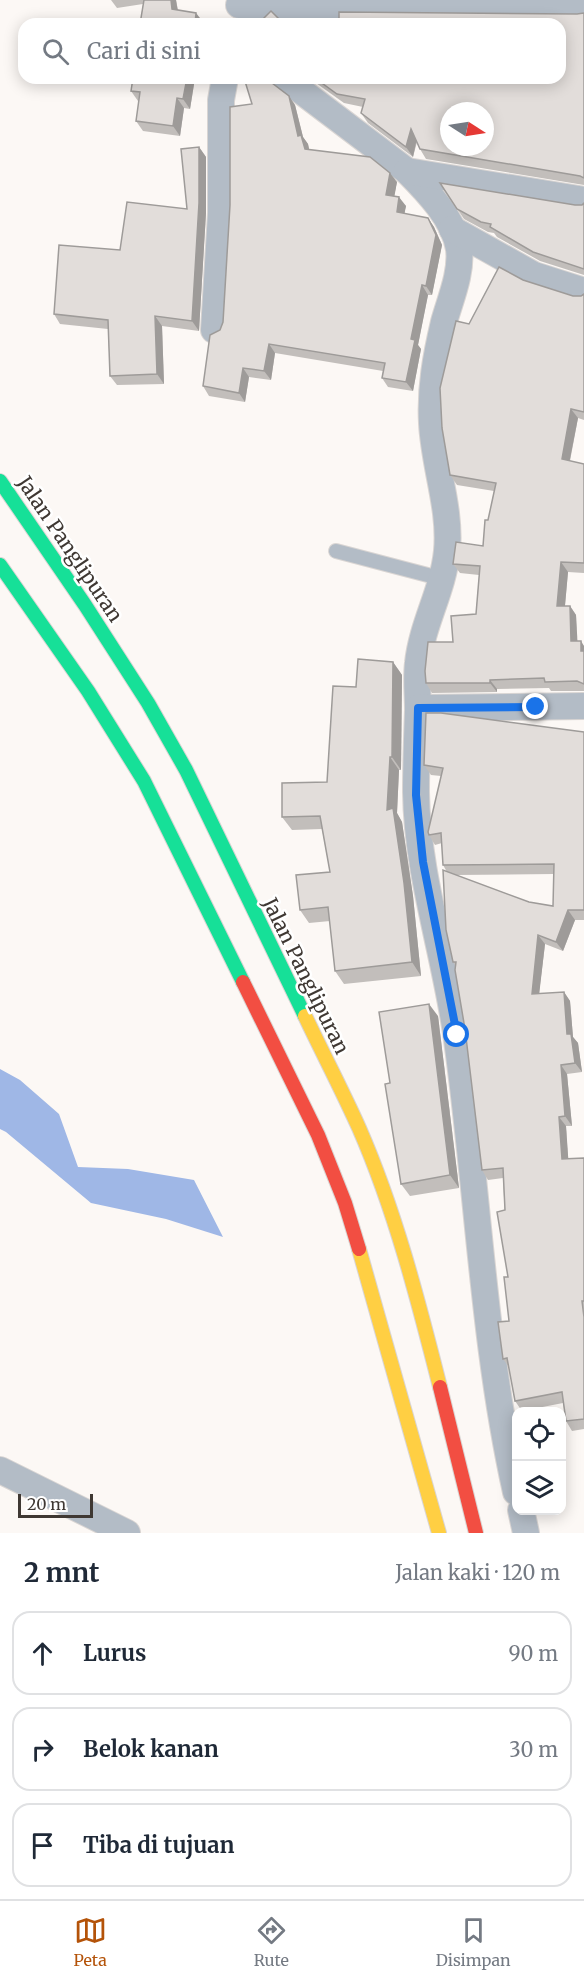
<!DOCTYPE html>
<html lang="id">
<head>
<meta charset="utf-8">
<style>
  body { margin:0; font-family:Merriweather,serif; background:#f6f6f7; color:#1f2937 }
  .controls { position:absolute; right:18px; bottom:18px; display:grid; overflow:hidden; border-radius:12px; box-shadow:0 3px 15px #0003 }
  .controls button { width:54px; height:54px; display:grid; place-items:center; padding:0; border:0; border-bottom:2px solid #e0e1e3; background:#fff; color:#1f2937; font:30px sans-serif }
  .compass { position:absolute; left:440px; top:102px; width:54px; height:54px; border-radius:50%; background:#fff; box-shadow:0 3px 15px #0003; rotate:102deg }
  .scale { position:absolute; left:18px; bottom:15px; width:75px; box-sizing:border-box; padding-left:6px; border:3px solid #3f3833; border-top:0; font-size:16px; line-height:21px; white-space:nowrap; color:#3f3833; -webkit-text-stroke:4px #fff; paint-order:stroke }
  .stop { position:absolute; width:18px; height:18px; margin:-14px; border:4px solid #1a73e8; border-radius:50%; background:#fff }
  .stop.end { background:#1a73e8; border-color:#fff; box-shadow:0 2px 6px #0008 }
  .list { margin:0; padding:0; list-style:none }
  h2 { display:flex; justify-content:space-between; align-items:center; height:78px; margin:0; padding:0 24px; font-size:26px }
  h2 small { font-size:20px; font-weight:400; color:#747a83 }
  .list li { display:grid; grid-template-columns:39px 1fr auto; gap:18px; align-items:center; box-sizing:border-box; height:84px; margin:0 12px 12px; padding:0 12px; border:2px solid #e0e1e3; border-radius:18px }
  .list b { display:block; font-size:22px; white-space:nowrap }
  .list em { font-size:20px; font-style:normal; color:#747a83 }
  .icon { flex:none; width:33px; height:33px; fill:none; stroke:currentColor; stroke-width:2; stroke-linecap:round; stroke-linejoin:round }
  .map { position:relative; flex:none; width:584px; height:1533px; overflow:hidden }
  .search { position:absolute; background:#fff; box-shadow:0 3px 15px #0003; left:18px; right:18px; top:18px; height:66px; display:flex; align-items:center; gap:15px; box-sizing:border-box; padding:0 21px; border-radius:18px; color:#747a83; font-size:22px }
  .sheet { height:366px; background:#fff }
  nav { display:flex; justify-content:space-around; align-items:center; box-sizing:border-box; height:84px; border-top:2px solid #e0e1e3; background:#fff; font-size:16px; color:#747a83 }
  nav a { display:grid; justify-items:center; gap:3px }
  nav .on { color:#b45309 }
  .map>svg:first-child { display:block }
  .water { fill:#9fb7e6 }
  .lines { fill:none; stroke-linecap:round; stroke-linejoin:round }
  .lane-casing { stroke:#d9d5d3; stroke-width:16 }
  .street-casing { stroke:#d9d5d3; stroke-width:28 }
  .fast-casing { stroke:#d9d5d3; stroke-width:16 }
  .slow-casing { stroke:#d9d5d3; stroke-width:16 }
  .jam-casing { stroke:#d9d5d3; stroke-width:16 }
  .lane { stroke:#b3bcc6; stroke-width:14 }
  .street { stroke:#b3bcc6; stroke-width:26 }
  .fast { stroke:#16e098; stroke-width:14 }
  .slow { stroke:#ffcf43; stroke-width:14 }
  .jam { stroke:#f24e42; stroke-width:14 }
  .wall { fill:#c2bebb; fill-rule:evenodd }
  .shaded-wall { fill:#9e9b99 }
  .building { fill:#e2ddda; stroke:#9e9b99; stroke-width:1.5; fill-rule:evenodd }
  .route { stroke:#1a73e8; stroke-width:8 }
  .labels { text-anchor:middle; stroke-width:5; stroke-linejoin:round; paint-order:stroke }
  .street-label { font-size:20px; fill:#3f3833; stroke:#fff }
</style>
</head>
<body>
<div class="map">
<svg width="584" height="1533" viewBox="0 0 584 1533">
  <rect width="100%" height="100%" fill="#fcf8f5"/>
  <path class="water" d="M0 1069 20 1080 59 1114 78 1167 128 1169 194 1180 223 1237 166 1219 91 1203 6 1132 0 1129Z"/>
  <g class="lines">
    <g class="lane-casing">
      <path id="lane" d="M336 551 443 579"/>
    </g>
    <g class="street-casing">
      <g id="street">
        <path d="M239 5 584 9"/>
        <path d="M284 78 407 171C427 191 454 219 459 249 462 273 450 300 444 322 436 356 430 388 432 423 434 466 451 508 447 551 443 591 422 624 418 663 416 678 418 695 418 710 417 737 416 765 416 792 417 876 446 957 457 1040 478 1190 483 1344 516 1492"/>
        <path d="M407 171 584 200"/>
        <path d="M452 229 534 275 584 291"/>
        <path d="M214 330 221 213V100L225 78"/>
        <path d="M418 708 584 706"/>
        <path d="M0 1470 127 1533"/>
        <path d="M521 1510 526 1533"/>
      </g>
    </g>
    <g class="fast-casing">
      <g id="fast">
        <path d="M0 481 85 605 148 703 186 770 305 1016"/>
        <path d="M0 565 88 691 144 781 243 982"/>
      </g>
    </g>
    <g class="slow-casing">
      <g id="slow">
        <path d="M305 1016C323 1054 342 1090 359 1128 395 1210 418 1300 440 1387"/>
        <path d="M359 1249 439 1533"/>
      </g>
    </g>
    <g class="jam-casing">
      <g id="jam">
        <path d="M243 982 318 1135 345 1203 359 1249"/>
        <path d="M440 1387 476 1533"/>
      </g>
    </g>
    <use href="#lane" class="lane"/>
    <use href="#street" class="street"/>
    <use href="#fast" class="fast"/>
    <use href="#slow" class="slow"/>
    <use href="#jam" class="jam"/>
  </g>
  <g class="wall">
    <path d="M111 0H176L178 10 204 23 203 24H140L143 4 117 8Z"/>
    <path d="M584 13V185L426 159 420 149 417 142 413 157 368 123 361 113 363 107 344 103 309 78H560L577 14Z"/>
    <path d="M133 78H195L190 109 184 108 180 136 143 131 136 121 139 101H138L131 91Z"/>
    <path d="M244 78H269L270 82 295 105 303 137 308 144 309 149 397 182 394 196 406 206 404 214 428 218 434 227 442 245 432 295H428L418 345 421 349 413 391 388 387 382 378 383 371 275 353 271 380 249 377 245 402 209 396 203 386 223 322 252 104Z"/>
    <path d="M199 147 206 157V213L199 331 162 326 164 384 117 385 110 376 108 329 60 324 54 314 187 209Z"/>
    <path d="M440 183 575 205H582L584 203V275L540 261 497 237 494 233 488 232 464 219Z"/>
    <path d="M523 280 573 296H581L584 294V420L578 418 570 461 584 464V573L568 572 565 606H570L576 615 577 641 584 646V691H551L549 688 497 689V692L432 693 426 683 453 642 476 614 479 575 460 573 453 564 483 546 494 491 457 485 450 475 469 324Z"/>
    <path d="M393 662 402 675 401 770H399L397 813 402 822 413 896 421 976 344 984 335 971 330 921 309 923 300 910 330 872 322 829 292 830 282 817 327 782 356 687Z"/>
    <path d="M584 732V920H575L563 951 545 944 539 994 564 992 570 1001 573 1037 578 1043 582 1072 567 1074 572 1126H566L568 1159 584 1158V1429L572 1431 566 1421 563 1403 522 1411 515 1401 509 1367 503 1359 509 1321 508 1277 503 1178 488 1180 482 1170 465 1029 455 965 453 962 447 872 443 865 442 843 435 845 429 835 441 776 431 775 424 765ZM554 874 553 906 529 902 456 875Z"/>
    <path d="M438 1016 459 1188 410 1196 401 1184 390 1083Z"/>
  </g>
  <g class="shaded-wall">
    <path d="M171 0H176L179 19 172 9Z"/>
    <path d="M196 13 204 23 203 24H195Z"/>
    <path d="M187 78H195L190 109 183 99Z"/>
    <path d="M289 96 295 105 303 137 308 144 311 158 305 149 298 136Z"/>
    <path d="M177 98 184 108 180 136 173 126Z"/>
    <path d="M411 129 417 138 413 157 406 147Z"/>
    <path d="M199 147 206 157V213L199 331 192 321Z"/>
    <path d="M390 173 397 182 393 204 386 195Z"/>
    <path d="M399 197 406 206 403 221 397 212Z"/>
    <path d="M428 218 434 227 442 245 432 295 426 286Z"/>
    <path d="M422 285 428 295 418 345 421 349 413 391 406 382 411 339Z"/>
    <path d="M155 316 162 326 164 384 157 374Z"/>
    <path d="M269 344 275 353 271 380 264 371Z"/>
    <path d="M243 368 249 377 245 402 239 393Z"/>
    <path d="M571 409 578 418 568 469 562 459Z"/>
    <path d="M561 562 568 572 564 616 557 606Z"/>
    <path d="M570 606 576 615 578 651 571 641Z"/>
    <path d="M581 641 584 646V655L581 651Z"/>
    <path d="M393 662 402 675 401 770 392 757Z"/>
    <path d="M490 680 497 689V692L490 683Z"/>
    <path d="M390 757 399 770 397 813 402 822 413 896 421 976 412 962 387 810Z"/>
    <path d="M568 910 575 920 563 951 556 942Z"/>
    <path d="M538 935 545 944 538 1004 532 994Z"/>
    <path d="M564 992 570 1001 573 1037 578 1043 582 1072 575 1063 567 1034Z"/>
    <path d="M429 1004 438 1016 459 1188 450 1175Z"/>
    <path d="M561 1065 567 1074 572 1126 565 1116Z"/>
    <path d="M559 1117 566 1126 569 1169 562 1159Z"/>
  </g>
  <g class="building">
    <path d="M144 0H171L172 9 196 13 195 24H140Z"/>
    <path d="M271 11 284 24H258Z"/>
    <path d="M339 12 577 14 584 13V178L580 176 420 149 411 129 406 147 361 113 365 99 337 94 315 78H560V24H339ZM449 111H485V147H449Z"/>
    <path d="M133 78H187L183 99 177 98 173 126 136 121 140 92 131 91Z"/>
    <path d="M244 78H266L268 80 289 96 298 136 301 135 305 149 370 157 390 173 386 195 399 197 397 212 428 218 436 235 426 286 422 285 411 339 415 340 406 382 382 378 385 363 269 344 264 371 243 368 239 393 203 386 210 335 220 330 223 322 230 205V107L252 104Z"/>
    <path d="M199 147V203L192 321 155 316 157 374 110 376 108 320 54 314 59 245 120 250 127 202 187 209 181 149Z"/>
    <path d="M440 183 575 205H582L584 203V269L533 252 490 227 491 224 481 222 457 209Z"/>
    <path d="M499 267 523 280 573 296H581L584 294V412L571 409 562 459 584 464V563L561 562 557 606H570L571 641H581V651H584V684L577 681 545 682 544 678 490 680V683H426L425 671 428 642H453L451 616 476 614 480 566 453 564 456 542 483 546 485 520H488L496 483 450 475 442 428 440 388 456 321 469 324Z"/>
    <path d="M358 659 393 662 392 757H390L387 810 393 808 404 883 412 962 335 971 328 907 300 910 296 875 330 872 320 816 282 817V783L327 782 333 686 356 687Z"/>
    <path d="M426 713H441L584 732V910H568L556 942 538 935 532 994 564 992 567 1034H571L575 1063 561 1065 565 1116 559 1117 562 1159 584 1158V1301H582L584 1317V1419L566 1421 562 1392 515 1401 507 1358 503 1359 498 1322 509 1321 504 1277H508L497 1212 505 1210 503 1168 482 1170 465 1029 455 970 456 962H453L446 930 443 870 529 902 553 906 554 864 443 865 441 833 429 835 428 832 443 768 424 765Z"/>
    <path d="M429 1004 450 1175 401 1184 385 1084 390 1083 379 1012Z"/>
  </g>
  <g class="lines">
    <path class="route" d="M457 1035 423 862 416 795 418 708 536 707"/>
  </g>
  <g class="labels">
    <g class="street-label">
      <text transform="translate(70 549) rotate(56)" y="7">Jalan Panglipuran</text>
      <text transform="translate(306 976) rotate(64)" y="7">Jalan Panglipuran</text>
    </g>
  </g>
</svg>
<div class="controls">
<button><svg class="icon" aria-label="locate" viewBox="0 0 24 24"><circle cx="12" cy="12" r="6"/><path d="M12 2v4M12 18v4M2 12h4M18 12h4"/></svg></button>
<button><svg class="icon" aria-label="layers" viewBox="0 0 24 24"><path d="M12 4l9 5-9 5-9-5zM3 14l9 5 9-5"/></svg></button>
</div>
<svg class="compass" viewBox="-18 -18 36 36"><path d="M0-13l5 13h-10z" fill="#e53935"/><path d="M0 13l5-13h-10z" fill="#747a83"/></svg>
<div class="scale">20 m</div>
<div class="stop" style="left:457px;top:1035px"></div>
<div class="stop end" style="left:536px;top:707px"></div>
<div class="search"><svg class="icon" aria-label="search" viewBox="0 0 24 24"><circle cx="10" cy="10" r="6"/><path d="M15 15l6 6"/></svg>Cari di sini</div>
</div>
<section class="sheet">
<h2>2 mnt<small>Jalan kaki · 120 m</small></h2>
<ul class="list">
<li><svg class="icon" aria-label="ahead" viewBox="0 0 24 24"><path d="M12 20V5M6 11l6-6 6 6"/></svg><div><b>Lurus</b></div><em>90 m</em></li>
<li><svg class="icon" aria-label="right" viewBox="0 0 24 24"><path d="M7 20v-9h11M14 6l5 5-5 5"/></svg><div><b>Belok kanan</b></div><em>30 m</em></li>
<li><svg class="icon" aria-label="arrive" viewBox="0 0 24 24"><path d="M6 21V4h12l-3 4 3 4H6"/></svg><div><b>Tiba di tujuan</b></div></li>
</ul>
</section>
<nav>
<a class="on"><svg class="icon" aria-label="map" viewBox="0 0 24 24"><path d="M3 6l6-2 6 2 6-2v14l-6 2-6-2-6 2zM9 4v14M15 6v14"/></svg>Peta</a>
<a><svg class="icon" aria-label="directions" viewBox="0 0 24 24"><path d="M12 3l9 9-9 9-9-9zM9 14v-3h6M13 9l2 2-2 2"/></svg>Rute</a>
<a><svg class="icon" aria-label="saved" viewBox="0 0 24 24"><path d="M7 4h10v16l-5-4-5 4z"/></svg>Disimpan</a>
</nav>
</body>
</html>
